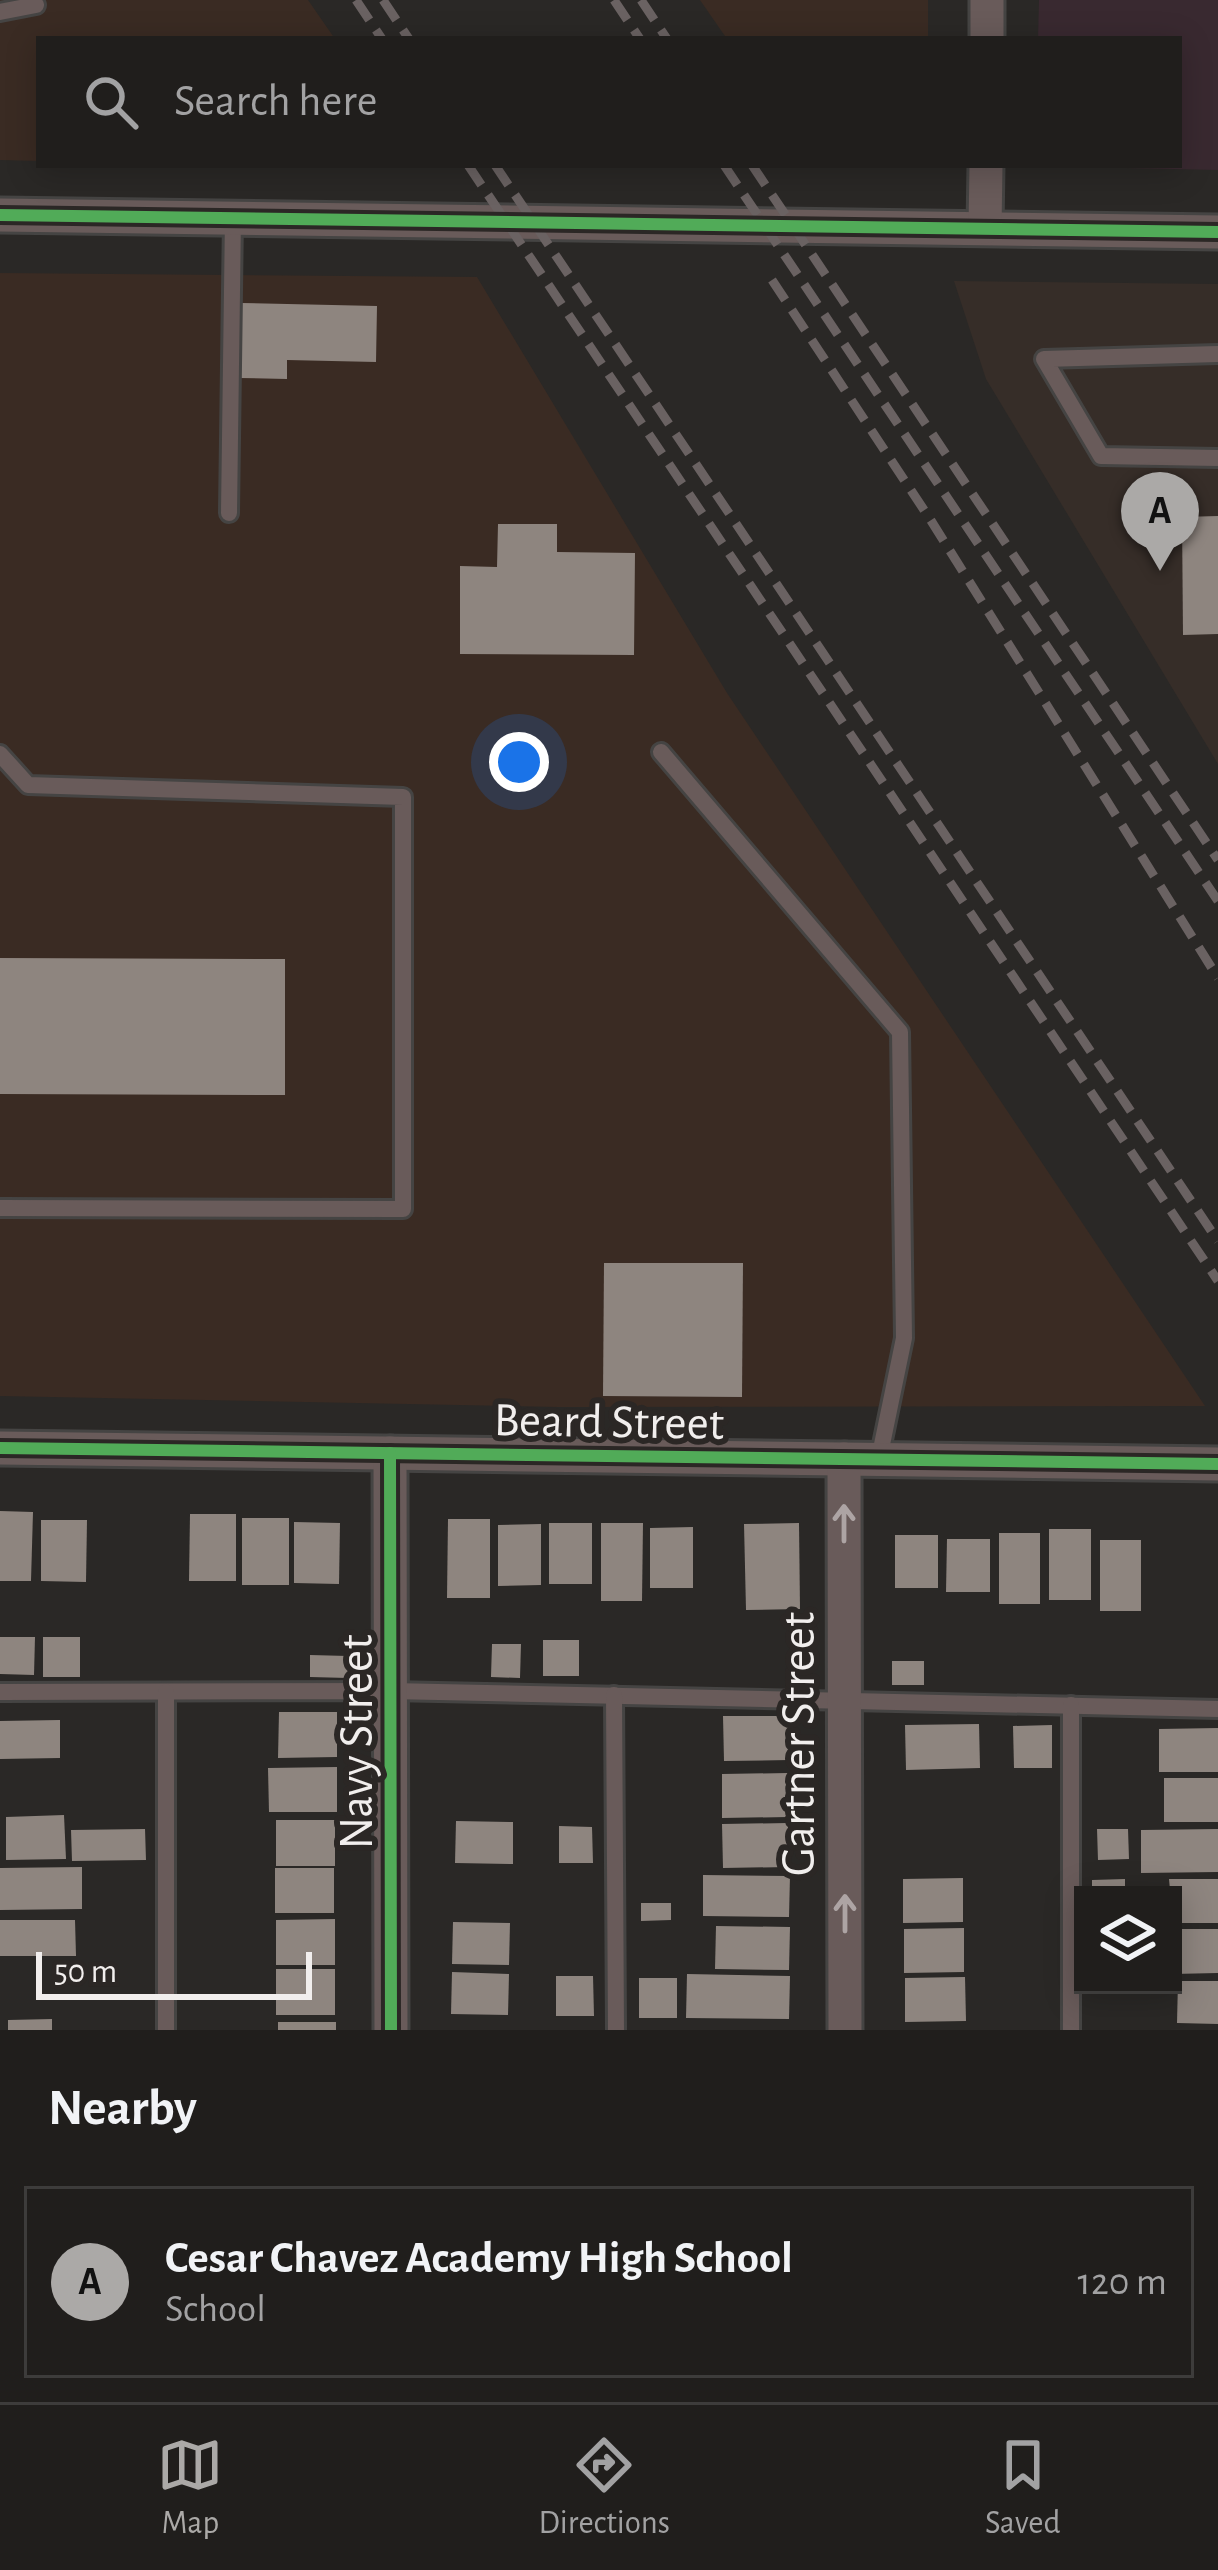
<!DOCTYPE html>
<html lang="en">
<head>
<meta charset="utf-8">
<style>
  body { margin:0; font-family:"Alegreya Sans",sans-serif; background:#2d2b29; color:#f1f3f6 }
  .controls { position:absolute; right:36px; bottom:36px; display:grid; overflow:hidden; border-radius:0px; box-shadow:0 6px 30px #0003 }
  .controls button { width:108px; height:108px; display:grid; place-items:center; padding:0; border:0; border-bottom:3px solid #3d3c3b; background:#201e1c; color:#f1f3f6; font:60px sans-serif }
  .scale { position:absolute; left:36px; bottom:30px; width:276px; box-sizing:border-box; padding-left:12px; border:6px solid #f1eeed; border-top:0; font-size:33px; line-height:42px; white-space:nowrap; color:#f1eeed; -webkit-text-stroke:9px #2b2725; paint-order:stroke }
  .you { position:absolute; left:519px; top:762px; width:42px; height:42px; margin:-30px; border:9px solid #fff; border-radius:50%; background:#1a73e8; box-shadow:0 0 0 18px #1a73e833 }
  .badge { display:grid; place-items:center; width:78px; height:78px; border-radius:50%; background:#aba9a7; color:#111; font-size:39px; font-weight:700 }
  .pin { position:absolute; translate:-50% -99px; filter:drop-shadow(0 3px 6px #0008) }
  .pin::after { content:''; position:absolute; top:63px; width:42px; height:36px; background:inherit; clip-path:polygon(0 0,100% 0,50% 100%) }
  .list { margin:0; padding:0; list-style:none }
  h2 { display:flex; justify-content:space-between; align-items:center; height:156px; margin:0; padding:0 48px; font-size:51px }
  h2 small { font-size:39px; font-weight:400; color:#a2a2a3 }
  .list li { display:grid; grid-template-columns:78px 1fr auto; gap:36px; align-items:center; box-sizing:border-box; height:192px; margin:0 24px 24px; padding:0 24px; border:3px solid #3d3c3b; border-radius:0px }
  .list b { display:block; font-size:45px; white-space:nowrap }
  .list p { margin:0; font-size:39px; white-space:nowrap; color:#a2a2a3 }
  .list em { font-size:39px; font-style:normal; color:#a2a2a3 }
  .icon { flex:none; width:66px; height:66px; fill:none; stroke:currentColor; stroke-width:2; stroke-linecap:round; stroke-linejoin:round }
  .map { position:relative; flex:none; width:1218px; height:2030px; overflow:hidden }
  .search { position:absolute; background:#201e1c; box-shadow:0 6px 30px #0003; left:36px; right:36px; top:36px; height:132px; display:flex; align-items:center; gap:30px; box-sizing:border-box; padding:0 42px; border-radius:0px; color:#a2a2a3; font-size:45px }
  .sheet { height:372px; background:#201e1c }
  nav { display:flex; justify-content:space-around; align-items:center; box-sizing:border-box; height:168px; border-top:3px solid #3d3c3b; background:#201e1c; font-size:33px; color:#a2a2a3 }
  nav a { display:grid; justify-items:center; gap:6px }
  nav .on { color:#aba9a7 }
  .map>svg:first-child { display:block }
  .commercial { fill:#392930 }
  .industrial { fill:#3a2b23 }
  .built { fill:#362d28 }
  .building { fill:#8e857f }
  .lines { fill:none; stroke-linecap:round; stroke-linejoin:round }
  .service-casing { stroke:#454443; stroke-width:22 }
  .minor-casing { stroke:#454443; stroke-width:39 }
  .service { stroke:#695b5a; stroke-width:16 }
  .minor { stroke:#695b5a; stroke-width:33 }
  .rail { stroke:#6a6262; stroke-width:9; stroke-dasharray:24 12; stroke-linecap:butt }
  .cycleway-casing { stroke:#2b2725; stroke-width:20 }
  .cycleway { stroke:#51ab58; stroke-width:12 }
  .oneway { stroke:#ada4a4 }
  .labels { text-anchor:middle; stroke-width:12; stroke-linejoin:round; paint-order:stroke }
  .street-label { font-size:48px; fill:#f1eeed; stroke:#2b2725 }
</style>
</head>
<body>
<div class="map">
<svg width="1218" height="2030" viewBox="0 0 1218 2030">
  <rect width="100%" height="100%" fill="#2a2826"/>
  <path class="commercial" d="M1039 0H1218V170L1034 166 1179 165V39H1038Z"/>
  <g class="industrial">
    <path d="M0 0H308L335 39H39V161L0 160Z"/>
    <path d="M700 0H928V39H727Z"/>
    <path d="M0 273 477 277 727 693 1205 1406 559 1407 0 1396Z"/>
  </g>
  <path class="built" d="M954 281 1218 284V764L986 379Z"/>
  <g class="building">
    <path d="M241 303 377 306 376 362 287 360V379L239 378Z"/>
    <path d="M1218 516V634L1183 635 1182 517Z"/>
    <path d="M498 524H557V552L635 553 634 655 460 654V566L497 567Z"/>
    <path d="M0 958 285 959V1095L0 1094Z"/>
    <path d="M604 1263H743L742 1397 603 1396Z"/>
    <path d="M0 1511 33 1512 31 1581H0Z"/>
    <path d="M190 1514H236V1581H189Z"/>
    <rect x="242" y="1518" width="47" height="67"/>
    <path d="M448 1519H490V1598H447Z"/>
    <path d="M41 1520H87L86 1582 41 1581Z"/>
    <path d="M294 1522 340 1523 339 1584 294 1583Z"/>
    <rect x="549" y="1523" width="43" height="61"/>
    <path d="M601 1523H643L642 1601H601Z"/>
    <path d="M799 1523 800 1609 746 1610 744 1524Z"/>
    <path d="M541 1524V1585L498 1586V1525Z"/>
    <path d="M693 1527V1588H650V1528Z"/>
    <rect x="1049" y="1529" width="42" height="71"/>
    <rect x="999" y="1533" width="41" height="71"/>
    <rect x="895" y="1535" width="43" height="53"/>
    <path d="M947 1539H990V1592H946Z"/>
    <rect x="1100" y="1540" width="41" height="71"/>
    <path d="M0 1637H35L34 1675 0 1674Z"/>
    <rect x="43" y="1637" width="37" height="40"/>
    <rect x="543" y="1640" width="36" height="36"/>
    <path d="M492 1644H521L520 1678 491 1677Z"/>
    <path d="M310 1655 348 1656V1678L310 1677Z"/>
    <rect x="892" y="1661" width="32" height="24"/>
    <path d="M279 1712H337V1757L278 1758Z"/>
    <path d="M723 1716H789V1760L724 1761Z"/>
    <path d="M60 1720V1758L0 1759V1721Z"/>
    <path d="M979 1724 980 1768 906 1770 905 1725Z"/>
    <path d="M1052 1725V1768H1014L1013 1726Z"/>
    <path d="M1218 1728V1772H1159V1729Z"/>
    <path d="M337 1767V1812H269L268 1768Z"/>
    <path d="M788 1773V1817L722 1818V1774Z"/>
    <rect x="1164" y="1778" width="54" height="44"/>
    <path d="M64 1815 66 1859 6 1860V1817Z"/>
    <rect x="276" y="1820" width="59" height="46"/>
    <path d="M456 1821 513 1822V1864L455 1863Z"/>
    <path d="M788 1823V1867L723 1868 722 1824Z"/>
    <path d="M559 1826 592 1827 593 1863H559Z"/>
    <path d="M145 1829 146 1860 72 1861 71 1830Z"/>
    <path d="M1097 1829H1128L1129 1859 1098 1860Z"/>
    <path d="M1218 1829V1872L1141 1873V1830Z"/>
    <path d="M82 1867V1909L0 1910V1868Z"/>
    <rect x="275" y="1868" width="59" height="45"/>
    <path d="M703 1875 790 1876 789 1917 703 1916Z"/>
    <path d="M963 1878V1922L903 1923V1879Z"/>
    <path d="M1125 1879V1895H1092V1880Z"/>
    <path d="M1169 1879H1218V1923H1173Z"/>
    <path d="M641 1903H671V1920L641 1921Z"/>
    <path d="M335 1919V1965H276V1920Z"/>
    <path d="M0 1920H75L76 1956H0Z"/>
    <path d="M453 1922 510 1923 509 1965 452 1964Z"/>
    <path d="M716 1926 790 1927 789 1970 715 1969Z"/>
    <path d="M964 1928V1972L904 1973V1929Z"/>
    <path d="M1173 1929H1218V1973L1173 1974Z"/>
    <rect x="276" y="1969" width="59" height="46"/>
    <path d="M452 1972 509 1974 508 2015 451 2014Z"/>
    <path d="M687 1974 790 1976 789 2019 686 2018Z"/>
    <path d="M556 1976H593L594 2016H556Z"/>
    <path d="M965 1977 966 2021 905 2022V1978Z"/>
    <rect x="639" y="1978" width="38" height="40"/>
    <path d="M1178 1981H1218V2024L1177 2023Z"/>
    <path d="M52 2019V2030H8V2020Z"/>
    <rect x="278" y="2022" width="58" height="8"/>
  </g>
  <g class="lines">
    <g class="service-casing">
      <g id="service">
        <path d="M0 12 36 5"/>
        <path d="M1218 354 1044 359 1101 456 1218 458"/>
        <path d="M229 513 233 217"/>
        <path d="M661 752 900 1032 904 1338 879 1459"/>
        <path d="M0 754 28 785 403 797V1209L0 1208"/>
        <path d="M0 1692 391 1691 1218 1709"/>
        <path d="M166 1692V2030"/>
        <path d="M614 1695 616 2030"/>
        <path d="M1071 2030V1705"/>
      </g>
    </g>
    <g class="minor-casing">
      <g id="minor">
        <path d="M987 39V0"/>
        <path d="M0 215 1218 232"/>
        <path d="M985 227 986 165"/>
        <path d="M0 1448 1218 1464"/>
        <path d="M390 1453 391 2030"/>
        <path d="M844 1459 845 2030"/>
      </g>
    </g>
    <use href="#service" class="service"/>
    <use href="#minor" class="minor"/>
    <g class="rail">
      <path d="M356 0 382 39"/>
      <path d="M383 0 409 39"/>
      <path d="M614 0 640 39"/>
      <path d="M641 0 667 39"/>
      <path d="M468 165 1218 1281"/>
      <path d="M495 165 1218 1241"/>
      <path d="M724 165 1218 901"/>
      <path d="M752 165 1218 860"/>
      <path d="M772 280 930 519 1218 978"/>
    </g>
    <g class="cycleway-casing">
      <g id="cycleway">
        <path d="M0 215 1218 232"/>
        <path d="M0 1448 1218 1464"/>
        <path d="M390 1453 391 2030"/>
      </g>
    </g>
    <use href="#cycleway" class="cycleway"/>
  </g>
  <defs><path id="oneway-shaft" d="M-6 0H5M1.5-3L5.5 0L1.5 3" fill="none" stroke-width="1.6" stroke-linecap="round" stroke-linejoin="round" transform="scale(3)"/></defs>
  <g class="oneway">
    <use href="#oneway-shaft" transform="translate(844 1523) rotate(-90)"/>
    <use href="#oneway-shaft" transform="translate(845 1913) rotate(-90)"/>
  </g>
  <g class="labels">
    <g class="street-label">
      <text transform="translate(609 1420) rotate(1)" y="17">Beard Street</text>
      <text transform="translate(355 1742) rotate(-90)" y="17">Navy Street</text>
      <text transform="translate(797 1744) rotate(-90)" y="17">Gartner Street</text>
    </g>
  </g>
</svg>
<div class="controls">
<button><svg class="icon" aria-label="layers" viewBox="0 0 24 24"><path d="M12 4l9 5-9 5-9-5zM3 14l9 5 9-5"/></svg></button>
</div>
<div class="scale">50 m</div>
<div class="you"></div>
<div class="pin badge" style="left:1160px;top:571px">A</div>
<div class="search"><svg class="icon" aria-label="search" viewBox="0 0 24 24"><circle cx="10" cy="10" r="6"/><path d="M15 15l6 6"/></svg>Search here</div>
</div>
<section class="sheet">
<h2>Nearby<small></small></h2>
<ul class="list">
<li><span class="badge">A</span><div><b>Cesar Chavez Academy High School</b><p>School</p></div><em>120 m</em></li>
</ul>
</section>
<nav>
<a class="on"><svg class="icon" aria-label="map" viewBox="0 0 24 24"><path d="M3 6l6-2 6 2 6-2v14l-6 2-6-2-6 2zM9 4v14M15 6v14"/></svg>Map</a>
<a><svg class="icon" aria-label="directions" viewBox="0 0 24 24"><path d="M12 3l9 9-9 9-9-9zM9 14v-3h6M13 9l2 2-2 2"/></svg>Directions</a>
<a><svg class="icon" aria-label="saved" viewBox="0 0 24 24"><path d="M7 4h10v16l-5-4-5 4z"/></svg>Saved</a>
</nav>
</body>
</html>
